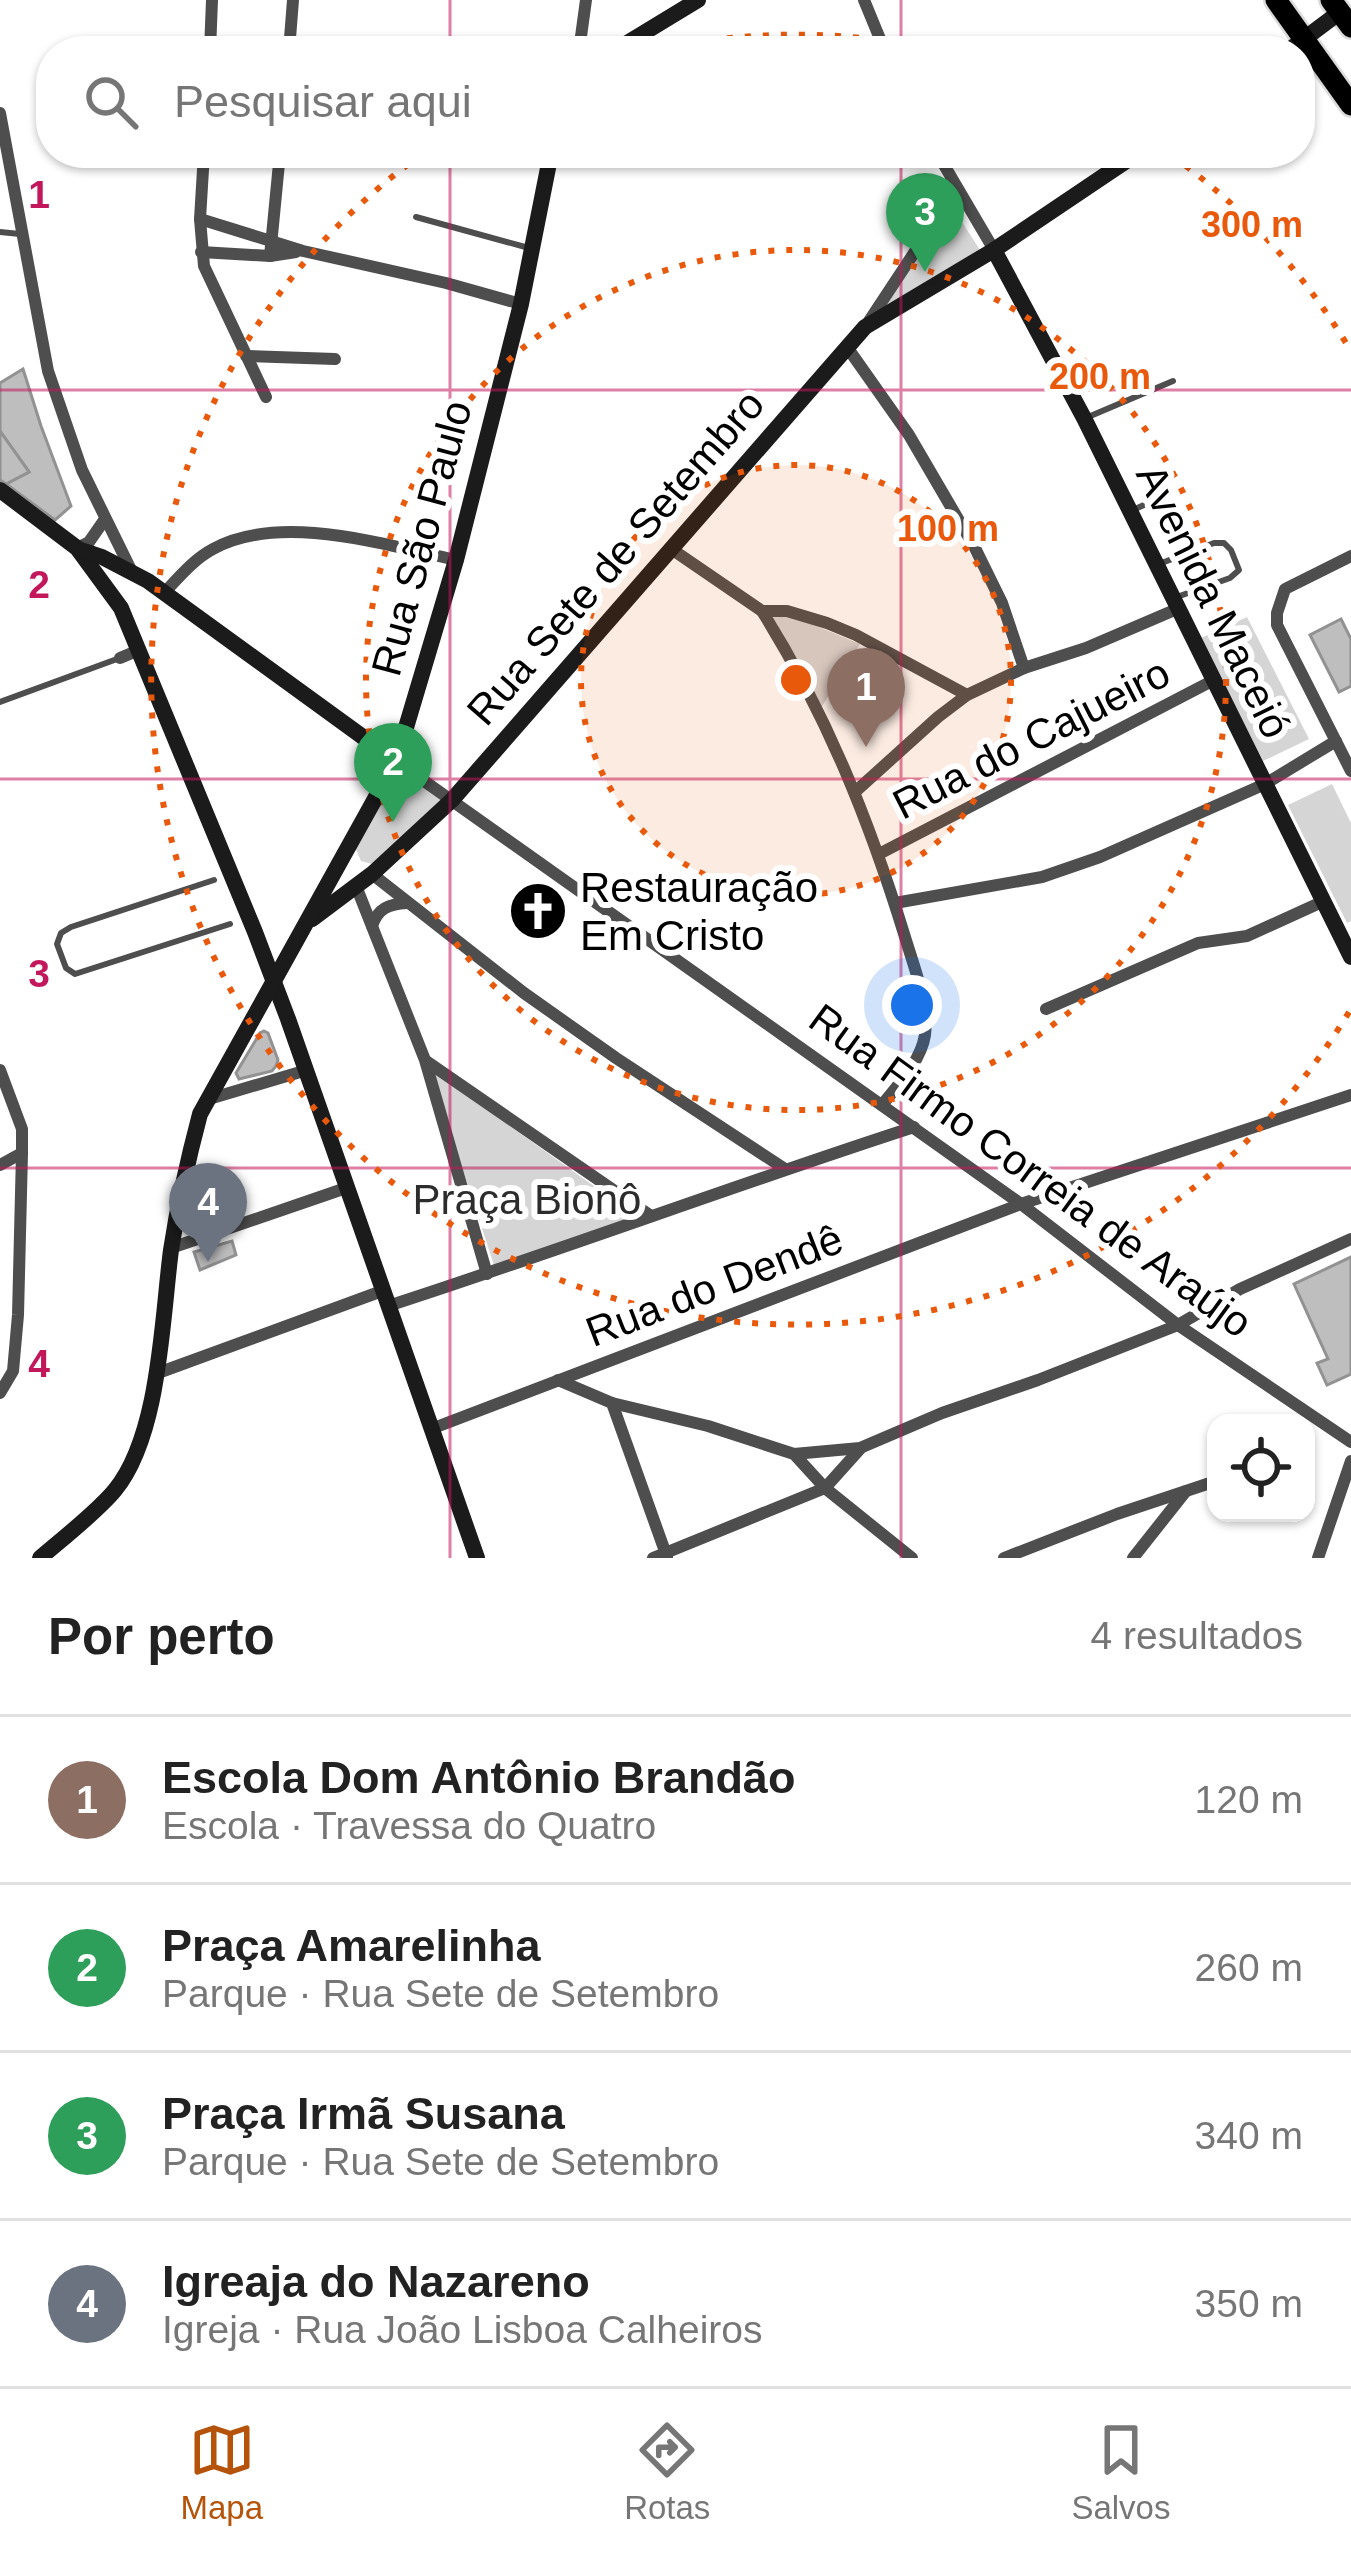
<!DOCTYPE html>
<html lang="pt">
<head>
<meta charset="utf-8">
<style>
  body { margin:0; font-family:Helvetica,sans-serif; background:#f6f6f6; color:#222 }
  .controls { position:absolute; right:36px; bottom:36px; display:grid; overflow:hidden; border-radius:24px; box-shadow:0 3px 9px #0004 }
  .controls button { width:108px; height:108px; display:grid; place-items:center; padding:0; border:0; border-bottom:3px solid #e0e0e0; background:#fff; color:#222; font:60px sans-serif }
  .you { position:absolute; left:912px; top:1005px; width:42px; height:42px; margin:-30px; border:9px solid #fff; border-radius:50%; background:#1a73e8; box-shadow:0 0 0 18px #1a73e833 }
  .badge { display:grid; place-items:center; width:78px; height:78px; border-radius:50%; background:#b45309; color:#fff; font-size:39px; font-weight:700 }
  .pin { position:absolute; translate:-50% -99px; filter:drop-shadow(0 3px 6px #0008) }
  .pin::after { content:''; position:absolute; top:63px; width:42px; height:36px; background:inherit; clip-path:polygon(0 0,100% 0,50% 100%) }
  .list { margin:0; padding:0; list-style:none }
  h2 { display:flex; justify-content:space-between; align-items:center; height:156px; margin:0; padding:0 48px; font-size:51px }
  h2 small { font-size:39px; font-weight:400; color:#767676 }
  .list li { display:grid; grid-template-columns:78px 1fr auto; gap:36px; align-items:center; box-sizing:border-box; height:168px; padding:0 48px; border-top:3px solid #e0e0e0 }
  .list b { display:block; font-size:45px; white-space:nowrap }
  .list p { margin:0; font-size:39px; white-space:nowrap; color:#767676 }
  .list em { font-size:39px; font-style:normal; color:#767676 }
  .icon { flex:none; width:66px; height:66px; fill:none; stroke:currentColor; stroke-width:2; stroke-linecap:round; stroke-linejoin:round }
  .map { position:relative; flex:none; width:1351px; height:1558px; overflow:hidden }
  .search { position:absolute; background:#fff; box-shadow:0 3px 9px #0004; left:36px; right:36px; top:36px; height:132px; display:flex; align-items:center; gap:30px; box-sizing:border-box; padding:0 42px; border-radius:48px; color:#767676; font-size:45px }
  .sheet { height:828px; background:#fff }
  nav { display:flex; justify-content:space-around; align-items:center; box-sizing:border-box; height:168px; border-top:3px solid #e0e0e0; background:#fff; font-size:33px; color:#767676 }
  nav a { display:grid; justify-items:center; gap:6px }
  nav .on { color:#b45309 }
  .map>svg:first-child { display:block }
  .green { fill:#d5d5d5 }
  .building { fill:#bebebe; stroke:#929292; stroke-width:3 }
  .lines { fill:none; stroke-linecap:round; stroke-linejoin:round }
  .highway-casing { stroke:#dbdbdb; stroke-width:26 }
  .lane { stroke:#4e4e4e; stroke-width:6 }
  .street { stroke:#4e4e4e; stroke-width:12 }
  .secondary { stroke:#1b1b1b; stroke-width:16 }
  .highway { stroke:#000; stroke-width:21 }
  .grid { fill:none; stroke:#c2185b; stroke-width:3; stroke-opacity:0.55 }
  .ring { fill:none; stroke:#e8590c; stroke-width:6; stroke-dasharray:6 12 }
  .labels { text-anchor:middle; stroke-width:12; stroke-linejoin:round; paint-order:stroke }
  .street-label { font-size:42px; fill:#000; stroke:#fff }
  .poi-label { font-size:42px; fill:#000; stroke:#fff; text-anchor:start }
  .park-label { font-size:42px; fill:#2c2c2c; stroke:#fff }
  .grid-label { font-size:39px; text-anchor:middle; font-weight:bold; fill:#c2185b; stroke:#fff; stroke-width:12; stroke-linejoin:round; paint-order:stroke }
  .centre { fill:#e8590c; stroke:#fff; stroke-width:6 }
  .ring-label { font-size:36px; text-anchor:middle; font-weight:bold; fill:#e8590c; stroke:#fff; stroke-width:12; stroke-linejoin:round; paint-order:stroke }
</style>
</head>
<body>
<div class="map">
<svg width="1351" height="1558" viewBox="0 0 1351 1558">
  <rect width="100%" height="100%" fill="#fff"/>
  <g class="green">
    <path d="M951 205 980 250 877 315Z"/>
    <path d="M768 615H790L860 644 821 708Z"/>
    <path d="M1247 617 1309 739 1263 761 1201 638Z"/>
    <path d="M398 767 444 799 372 864 361 861 354 845Z"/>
    <path d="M1332 784 1351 823V921L1347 923 1288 805Z"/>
    <path d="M430 1069 636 1216 494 1265Z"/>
  </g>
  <g class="building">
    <path d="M23 369 41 426 71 506 55 520 6 484 29 472 0 431V383Z"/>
    <path d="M0 431 29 472 6 484 0 480Z"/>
    <path d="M1341 619 1351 639V686L1339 692 1310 635Z"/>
    <path d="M531 885 564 908 545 938 511 914Z"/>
    <path d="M264 1031 268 1033 278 1060 276 1066 272 1071 239 1079 236 1073 260 1033Z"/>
    <path d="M232 1241 236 1255 200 1270 194 1252Z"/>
    <path d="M1351 1257V1374L1327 1385 1317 1363 1328 1359 1294 1284Z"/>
  </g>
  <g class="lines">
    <g class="highway-casing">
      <g id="highway">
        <path d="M1276 0 1351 105"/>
        <path d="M1331 0 1351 27"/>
      </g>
    </g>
    <g class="lane">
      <path d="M416 217 529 248"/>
      <path d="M0 232 20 234"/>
      <path d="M1088 417 1173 381"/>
      <path d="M1135 509 1153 501 1168 508 1191 551"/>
      <path d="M1159 564 1214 543H1224L1231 550 1239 570 1230 578 1174 598"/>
      <path d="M0 702 117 659"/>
      <path d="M214 880 71 927 61 933 57 944 66 968 75 974 230 924"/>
    </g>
    <g class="street">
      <path d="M864 0 885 51"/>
      <path d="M210 51 212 0"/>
      <path d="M289 51 293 0"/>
      <path d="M579 51 586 0"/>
      <path d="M0 113 48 371 82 470 133 574"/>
      <path d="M204 153 200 219 204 266 266 397"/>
      <path d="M937 153 994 250"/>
      <path d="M200 219 303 251 446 283 521 304"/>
      <path d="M201 252 270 256 296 252"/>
      <path d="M270 256 280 153"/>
      <path d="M869 321 957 188"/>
      <path d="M847 347 909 435 975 548 1002 603 1024 668"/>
      <path d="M246 356 335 359"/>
      <path d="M77 548 89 542 105 519"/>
      <path d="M670 548 762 611H787L827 623 856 635 967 695"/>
      <path d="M1351 556 1285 589 1277 613V625L1351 771"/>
      <path d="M164 593C179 577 194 559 213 549 280 512 385 545 456 560"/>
      <path d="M762 611C827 715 869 820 905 937 914 967 929 1004 925 1035 921 1061 898 1085 882 1105"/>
      <path d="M120 658 139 650"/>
      <path d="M396 761 1021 1204 1178 1325 1351 1442"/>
      <path d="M856 791 938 717 967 695 1024 668 1086 648 1177 609"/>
      <path d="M879 854 1212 681"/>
      <path d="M372 874 524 993 616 1058 785 1169"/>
      <path d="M356 886 425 1060 487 1274"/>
      <path d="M895 903 1042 877 1100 857 1265 784 1336 741"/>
      <path d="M372 926C378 908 389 904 407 903"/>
      <path d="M1046 1009 1198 943 1247 936 1324 901"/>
      <path d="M426 1061 651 1216"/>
      <path d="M0 1070 22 1129V1153L18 1315 13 1371 0 1393"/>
      <path d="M209 1099 307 1070"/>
      <path d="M0 1165 22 1153"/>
      <path d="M171 1248 346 1188"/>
      <path d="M388 1306C564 1249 738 1184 914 1127"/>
      <path d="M158 1373 382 1291"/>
      <path d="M558 1380 612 1403 667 1557"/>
      <path d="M612 1403 708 1426 794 1454 825 1488 912 1558"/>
      <path d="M431 1429 1021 1204 1351 1095"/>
      <path d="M794 1454 860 1448 942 1413 1038 1380 1178 1325 1240 1289 1351 1239"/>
      <path d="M653 1558 825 1488 860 1449"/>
      <path d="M1004 1558 1117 1514 1216 1481"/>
      <path d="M1133 1558 1186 1491"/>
      <path d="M1318 1558 1351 1461"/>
    </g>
    <g class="secondary">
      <path d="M614 51 698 0"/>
      <path d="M1288 51 1340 12"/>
      <path d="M994 250 1084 418 1351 957"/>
      <path d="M0 490 77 548 121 608 255 932 288 1019 477 1558"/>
      <path d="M78 549 102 557 148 581 396 761"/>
      <path d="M312 919 372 874 452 800 865 327 994 250 1138 153"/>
      <path d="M40 1558C62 1539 97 1512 115 1490 160 1435 162 1318 171 1250 178 1204 188 1159 200 1114L396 761 456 560 521 304 551 153"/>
    </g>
    <use href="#highway" class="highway"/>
  </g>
  <path class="grid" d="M450 0V51M901 0V51M450 153V1558M901 153V1558M0 390H1351M0 779H1351M0 1168H1351"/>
  <circle cx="796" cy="680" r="215" fill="#e8590c" fill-opacity=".12"/>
  <g class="ring">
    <circle cx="796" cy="680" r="215"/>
    <circle cx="796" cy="680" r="430"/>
    <path d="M1349 1012A645 645 0 1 1 421 155M656 50A645 645 0 0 1 936 50M1171 155A645 645 0 0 1 1349 348"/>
  </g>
  <defs>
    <g id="church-disc" transform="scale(3)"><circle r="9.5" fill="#000" stroke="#fff"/><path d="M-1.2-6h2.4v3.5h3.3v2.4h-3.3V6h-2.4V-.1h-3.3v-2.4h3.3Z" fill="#fff"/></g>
  </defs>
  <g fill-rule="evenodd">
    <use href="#church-disc" x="538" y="911"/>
  </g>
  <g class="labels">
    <g class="street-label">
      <text transform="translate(421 538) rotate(-75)" y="15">Rua São Paulo</text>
      <text transform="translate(615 557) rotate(-49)" y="15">Rua Sete de Setembro</text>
      <text transform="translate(1214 601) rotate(64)" y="15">Avenida Maceió</text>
      <text transform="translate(1031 738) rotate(-27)" y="15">Rua do Cajueiro</text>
      <text transform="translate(1031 1170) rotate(36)" y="15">Rua Firmo Correia de Araújo</text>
      <text transform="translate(714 1285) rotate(-21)" y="15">Rua do Dendê</text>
    </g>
    <g class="poi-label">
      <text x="580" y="902">Restauração<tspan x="580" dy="48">Em Cristo</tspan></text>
    </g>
    <g class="park-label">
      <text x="527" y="1214">Praça Bionô</text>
    </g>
  </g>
  <g class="grid-label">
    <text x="39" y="208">1</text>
    <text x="39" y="598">2</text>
    <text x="39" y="987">3</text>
    <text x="39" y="1377">4</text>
  </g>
  <circle cx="796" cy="680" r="18" class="centre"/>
  <g class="ring-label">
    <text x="1252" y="237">300 m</text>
    <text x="1100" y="389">200 m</text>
    <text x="948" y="541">100 m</text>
  </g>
</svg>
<div class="controls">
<button><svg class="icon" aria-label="locate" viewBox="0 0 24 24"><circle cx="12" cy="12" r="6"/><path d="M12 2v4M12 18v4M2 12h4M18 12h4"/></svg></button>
</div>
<div class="you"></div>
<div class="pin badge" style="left:866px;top:747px;background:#8d6e63">1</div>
<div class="pin badge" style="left:393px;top:822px;background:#2e9e5b">2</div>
<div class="pin badge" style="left:925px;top:272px;background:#2e9e5b">3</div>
<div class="pin badge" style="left:208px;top:1262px;background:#6b7280">4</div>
<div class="search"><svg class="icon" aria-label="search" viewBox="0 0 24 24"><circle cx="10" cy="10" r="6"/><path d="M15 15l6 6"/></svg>Pesquisar aqui</div>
</div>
<section class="sheet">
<h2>Por perto<small>4 resultados</small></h2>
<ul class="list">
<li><span class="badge" style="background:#8d6e63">1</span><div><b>Escola Dom Antônio Brandão</b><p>Escola · Travessa do Quatro</p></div><em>120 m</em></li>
<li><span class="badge" style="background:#2e9e5b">2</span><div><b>Praça Amarelinha</b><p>Parque · Rua Sete de Setembro</p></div><em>260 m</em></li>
<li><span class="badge" style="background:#2e9e5b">3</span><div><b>Praça Irmã Susana</b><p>Parque · Rua Sete de Setembro</p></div><em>340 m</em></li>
<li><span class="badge" style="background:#6b7280">4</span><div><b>Igreaja do Nazareno</b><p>Igreja · Rua João Lisboa Calheiros</p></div><em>350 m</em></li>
</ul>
</section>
<nav>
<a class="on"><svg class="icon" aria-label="map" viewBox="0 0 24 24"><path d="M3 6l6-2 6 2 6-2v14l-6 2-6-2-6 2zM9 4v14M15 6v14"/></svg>Mapa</a>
<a><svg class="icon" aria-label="directions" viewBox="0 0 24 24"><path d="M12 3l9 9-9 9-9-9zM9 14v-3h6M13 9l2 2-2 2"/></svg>Rotas</a>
<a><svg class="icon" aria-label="saved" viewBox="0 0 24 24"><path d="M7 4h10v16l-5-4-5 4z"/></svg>Salvos</a>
</nav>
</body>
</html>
